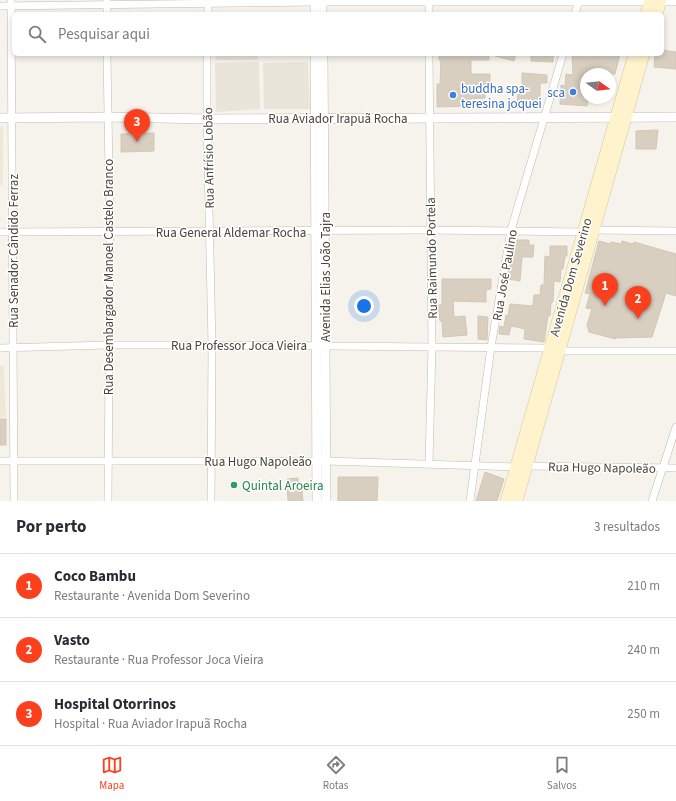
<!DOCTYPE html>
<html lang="pt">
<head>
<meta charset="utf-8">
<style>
  body { margin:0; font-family:"Source Sans 3",sans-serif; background:#f2f2f3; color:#2b2b33 }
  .compass { position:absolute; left:580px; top:68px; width:36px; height:36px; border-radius:50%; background:#fff; box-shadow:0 2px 6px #0003; rotate:105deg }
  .you { position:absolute; left:364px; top:306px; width:14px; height:14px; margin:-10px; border:3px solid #fff; border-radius:50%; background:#1a73e8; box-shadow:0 0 0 6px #1a73e833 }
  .badge { display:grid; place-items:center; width:26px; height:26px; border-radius:50%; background:#fc3f1d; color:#fff; font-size:13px; font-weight:700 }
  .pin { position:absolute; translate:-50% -33px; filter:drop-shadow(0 1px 2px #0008) }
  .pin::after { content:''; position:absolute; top:21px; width:14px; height:12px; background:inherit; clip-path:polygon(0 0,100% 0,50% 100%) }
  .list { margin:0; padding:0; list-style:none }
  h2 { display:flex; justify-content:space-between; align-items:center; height:52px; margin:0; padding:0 16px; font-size:17px }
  h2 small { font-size:13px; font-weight:400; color:#7c7c81 }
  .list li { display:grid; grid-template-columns:26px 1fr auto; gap:12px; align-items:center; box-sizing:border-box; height:64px; padding:0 16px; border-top:1px solid #e1e1e2 }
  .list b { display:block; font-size:15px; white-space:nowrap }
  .list p { margin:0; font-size:13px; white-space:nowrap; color:#7c7c81 }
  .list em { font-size:13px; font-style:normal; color:#7c7c81 }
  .icon { flex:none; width:22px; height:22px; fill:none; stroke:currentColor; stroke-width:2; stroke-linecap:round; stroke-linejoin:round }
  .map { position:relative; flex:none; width:676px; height:501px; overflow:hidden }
  .search { position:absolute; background:#fff; box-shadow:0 2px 6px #0003; left:12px; right:12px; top:12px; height:44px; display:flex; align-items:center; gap:10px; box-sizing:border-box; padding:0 14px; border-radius:6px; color:#7c7c81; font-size:15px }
  .sheet { height:244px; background:#fff }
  nav { display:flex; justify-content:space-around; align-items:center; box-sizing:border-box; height:56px; border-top:1px solid #e1e1e2; background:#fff; font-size:11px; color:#7c7c81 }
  nav a { display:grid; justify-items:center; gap:2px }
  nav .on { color:#fc3f1d }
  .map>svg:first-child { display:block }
  .residential { fill:#eae5da }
  .education { fill:#efe8d6 }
  .building { fill:#d8cfc1; stroke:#d3c7b4 }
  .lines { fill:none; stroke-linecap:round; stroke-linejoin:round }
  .minor-casing { stroke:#c2bbae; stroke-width:8 }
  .tertiary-casing { stroke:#c2bbae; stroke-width:10 }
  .secondary-casing { stroke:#d6c79b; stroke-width:12 }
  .minor { stroke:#fff; stroke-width:7 }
  .tertiary { stroke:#fff; stroke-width:9 }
  .secondary { stroke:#fff3cd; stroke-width:11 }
  .shop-dot { fill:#3f7fe0; stroke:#fff; stroke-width:1.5 }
  .leisure-dot { fill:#2e9e5b; stroke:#fff; stroke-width:1.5 }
  .labels { text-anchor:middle; stroke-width:3; stroke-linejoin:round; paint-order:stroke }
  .shop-label { font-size:13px; fill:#366cbe; stroke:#fff; text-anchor:start }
  .street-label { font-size:13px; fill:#4b4439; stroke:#fff }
  .leisure-label { font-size:13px; fill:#27864d; stroke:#fff; text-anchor:start }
</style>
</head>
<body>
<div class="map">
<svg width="676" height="501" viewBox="0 0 676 501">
  <rect width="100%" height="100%" fill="#f6f3ec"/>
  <g class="residential">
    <path d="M215 54H258V60H216Z"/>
    <path d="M259 62 260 109 216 112 215 63Z"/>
    <path d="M308 62 310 109H264L263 63Z"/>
  </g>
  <g class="education">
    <rect x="0" y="127" width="3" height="58"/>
    <path d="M0 366H4L6 417H0Z"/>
  </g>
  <g class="building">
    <path d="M662 50 676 52V69L654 67 655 54H662Z"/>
    <path d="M439 54H489V60H471V74H490V91L485 92V98L470 99V106L437 107V84H440L441 60H439Z"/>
    <path d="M495 54H516L514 61 495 56Z"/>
    <path d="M531 54H553V62L531 61Z"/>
    <path d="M572 54H620L615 74H585L584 87H586V98H588L587 106 560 104 561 85 565 86 566 74 573 75Z"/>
    <path d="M522 73 547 75V83H540V108L517 105 518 94H522Z"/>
    <path d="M658 130 656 149H636V131Z"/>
    <path d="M154 133V151L121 152V134Z"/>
    <path d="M514 240H529V245H534L533 257H522L520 281 508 279Z"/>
    <path d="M599 241 610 244 611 242 621 244 622 241 633 244 634 242 676 254V296L666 293 652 337 616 338 615 339 589 332 587 325 592 309 586 308 590 294 585 293Z"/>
    <path d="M550 246H567V256H565L563 269H561L560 282 554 281 553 302H551L550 316H548L544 342 524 339 525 329 511 326 509 335 499 334 500 326 504 327 506 315 508 316 510 304 533 306 534 295H540L541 285H544L545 256 550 257Z"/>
    <path d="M442 279H491V289L486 290V302L453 301 454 317 465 316 467 335 443 337 442 321H440L438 305H442Z"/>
    <path d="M478 316 488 317 487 340 478 339Z"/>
    <rect x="0" y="419" width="6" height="26"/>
    <path d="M485 472 504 479 497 501H476Z"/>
    <path d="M338 477H378L377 501H338Z"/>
    <path d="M298 478 299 490H302L303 501H288L287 479Z"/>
  </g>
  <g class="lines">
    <g class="minor-casing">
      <g id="minor">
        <path d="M11 0 14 501"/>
        <path d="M107 0V14"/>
        <path d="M660 2H676"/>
        <path d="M0 6 315 2H649"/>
        <path d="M208 14V0"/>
        <path d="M429 14V0"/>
        <path d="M575 14 579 0"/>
        <path d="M107 54 110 232 108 501"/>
        <path d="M207 54V119L212 345 211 501"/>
        <path d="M429 54 432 347 429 463"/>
        <path d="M594 230 676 231"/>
        <path d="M0 232 431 230 583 232"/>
        <path d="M0 348 108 345H212L549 348"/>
        <path d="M559 351H676"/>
        <path d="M0 461H326L516 467"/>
        <path d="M527 466 676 468"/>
        <path d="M470 501 491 347 511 230 563 54"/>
        <path d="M652 501 676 427"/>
      </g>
    </g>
    <g class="tertiary-casing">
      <g id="tertiary">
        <path d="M315 0V14"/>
        <path d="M322 0V14"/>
        <path d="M315 54 317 501"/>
        <path d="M323 54 326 501"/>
        <path d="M0 118 108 117 207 119 676 117"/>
      </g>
    </g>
    <g class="secondary-casing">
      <g id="secondary">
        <path d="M646 14 650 0"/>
        <path d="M657 14 661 0"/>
        <path d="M506 501 634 54"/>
        <path d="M517 501 644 54"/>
      </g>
    </g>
    <use href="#minor" class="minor"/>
    <use href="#tertiary" class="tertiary"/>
    <use href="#secondary" class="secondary"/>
  </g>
  <g class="shop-dot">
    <circle cx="573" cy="92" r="4"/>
    <circle cx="453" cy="95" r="4"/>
  </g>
  <circle class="leisure-dot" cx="234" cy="485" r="4"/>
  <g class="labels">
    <g class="shop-label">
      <text x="461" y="93">buddha spa-<tspan x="461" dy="15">teresina joquei</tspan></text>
      <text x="565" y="97" text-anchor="end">sca</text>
    </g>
    <g class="street-label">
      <text x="338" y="123">Rua Aviador Irapuã Rocha</text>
      <text transform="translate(208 158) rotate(-91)" y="5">Rua Anfrísio Lobão</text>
      <text x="231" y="237">Rua General Aldemar Rocha</text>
      <text transform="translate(13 251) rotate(-90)" y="5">Rua Senador Cândido Ferraz</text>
      <text transform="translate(431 258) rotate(-91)" y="5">Rua Raimundo Portela</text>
      <text transform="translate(504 275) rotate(-80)" y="5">Rua José Paulino</text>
      <text transform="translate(108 277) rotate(-90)" y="5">Rua Desembargador Manoel Castelo Branco</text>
      <text transform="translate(325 277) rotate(-90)" y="5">Avenida Elias João Tajra</text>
      <text transform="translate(570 277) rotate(-74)" y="5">Avenida Dom Severino</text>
      <text x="239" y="350">Rua Professor Joca Vieira</text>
      <text x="258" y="466">Rua Hugo Napoleão</text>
      <text transform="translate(602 467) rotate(1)" y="5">Rua Hugo Napoleão</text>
    </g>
    <g class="leisure-label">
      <text x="242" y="490">Quintal Aroeira</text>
    </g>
  </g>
</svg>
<svg class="compass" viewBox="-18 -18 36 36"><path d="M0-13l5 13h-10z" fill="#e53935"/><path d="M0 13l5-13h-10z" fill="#7c7c81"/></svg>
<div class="you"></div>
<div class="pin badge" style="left:605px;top:306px">1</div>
<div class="pin badge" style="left:638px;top:319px">2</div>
<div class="pin badge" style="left:137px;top:142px">3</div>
<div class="search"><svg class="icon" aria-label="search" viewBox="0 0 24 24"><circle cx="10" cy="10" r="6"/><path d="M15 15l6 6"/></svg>Pesquisar aqui</div>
</div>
<section class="sheet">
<h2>Por perto<small>3 resultados</small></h2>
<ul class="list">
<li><span class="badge">1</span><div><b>Coco Bambu</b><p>Restaurante · Avenida Dom Severino</p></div><em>210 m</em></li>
<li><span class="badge">2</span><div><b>Vasto</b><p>Restaurante · Rua Professor Joca Vieira</p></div><em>240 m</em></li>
<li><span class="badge">3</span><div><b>Hospital Otorrinos</b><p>Hospital · Rua Aviador Irapuã Rocha</p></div><em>250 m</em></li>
</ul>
</section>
<nav>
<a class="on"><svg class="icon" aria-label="map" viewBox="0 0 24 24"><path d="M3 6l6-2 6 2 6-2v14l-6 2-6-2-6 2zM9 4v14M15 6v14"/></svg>Mapa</a>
<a><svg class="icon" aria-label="directions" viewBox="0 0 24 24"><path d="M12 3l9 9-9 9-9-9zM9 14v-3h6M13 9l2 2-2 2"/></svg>Rotas</a>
<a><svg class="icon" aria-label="saved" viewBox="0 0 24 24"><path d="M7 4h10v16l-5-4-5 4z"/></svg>Salvos</a>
</nav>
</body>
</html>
